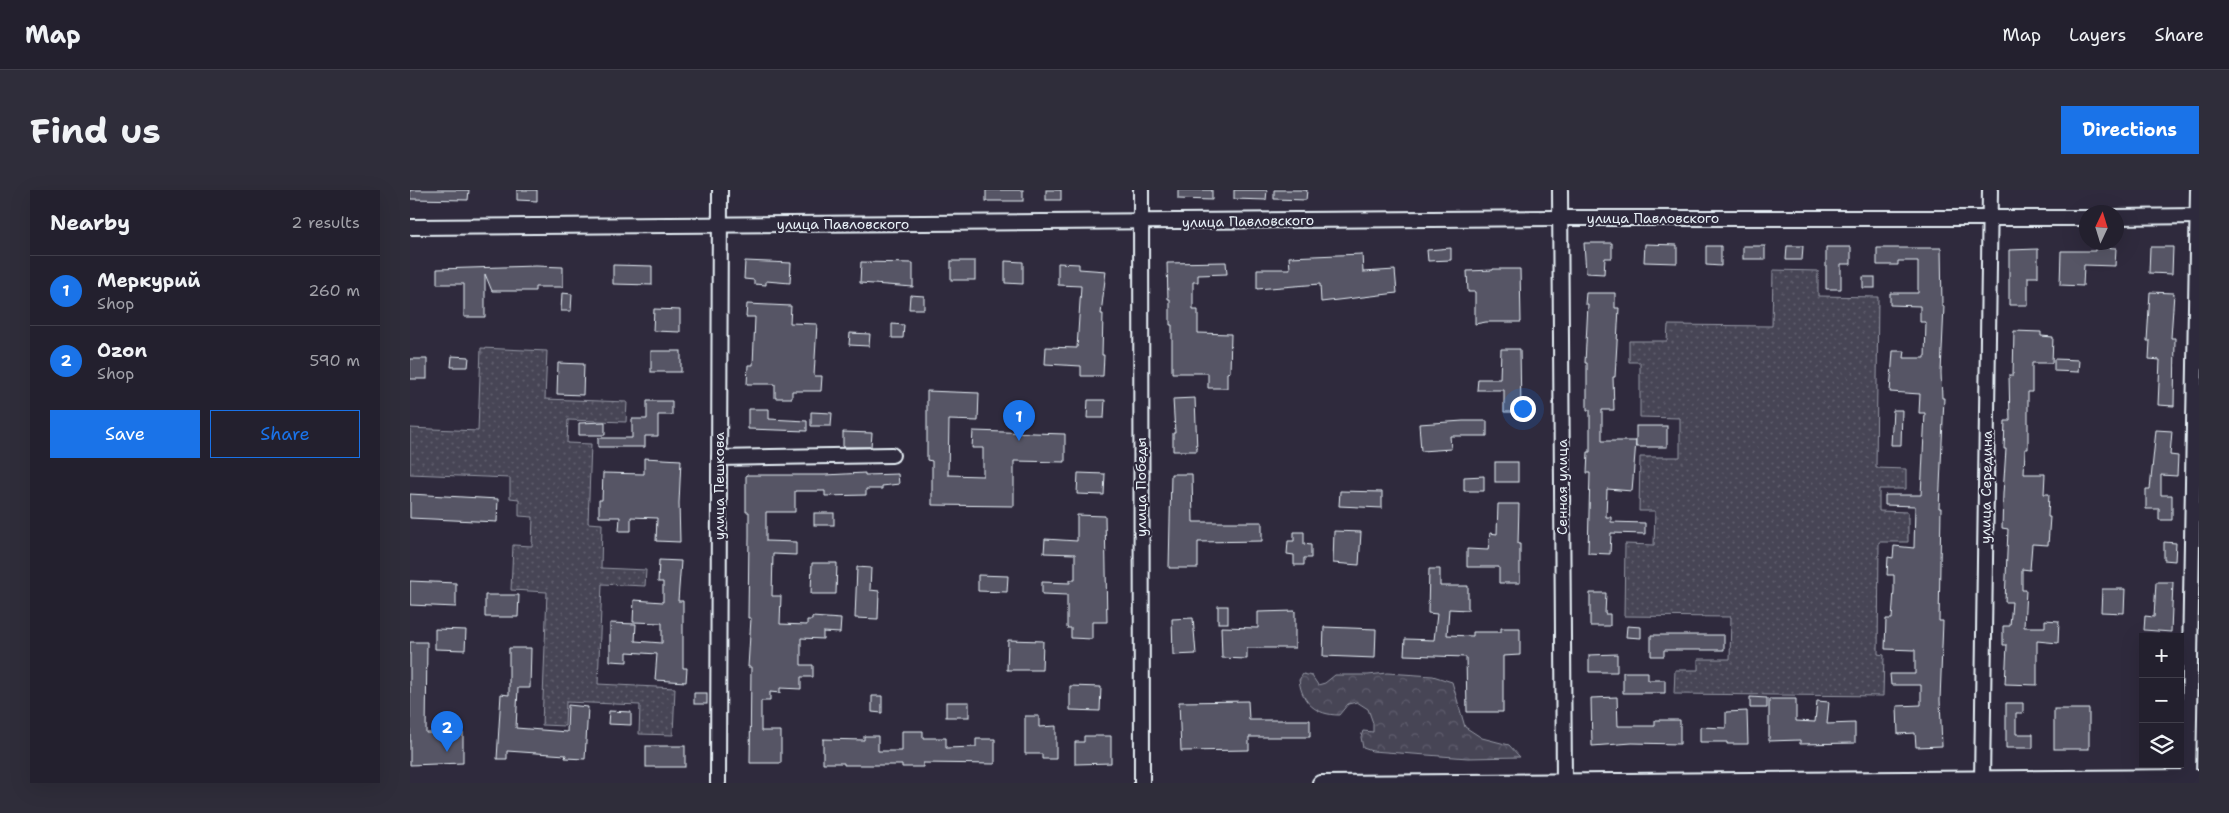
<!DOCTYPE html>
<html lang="en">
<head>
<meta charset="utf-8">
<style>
  body { margin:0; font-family:"Shantell Sans",sans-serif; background:#2f2d3a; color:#f1f3f6 }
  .controls { position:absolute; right:15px; bottom:15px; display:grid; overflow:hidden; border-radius:0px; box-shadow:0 5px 20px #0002 }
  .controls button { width:45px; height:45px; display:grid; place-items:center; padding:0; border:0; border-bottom:1px solid #403e4a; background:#23202e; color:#f1f3f6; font:25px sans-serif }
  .compass { position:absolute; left:1669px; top:15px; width:45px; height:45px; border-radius:50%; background:#23202e; box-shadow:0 5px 20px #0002; rotate:4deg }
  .you { position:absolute; left:1112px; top:218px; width:18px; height:18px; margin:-12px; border:4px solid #fff; border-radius:50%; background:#1a73e8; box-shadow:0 0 0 8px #1a73e833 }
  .badge { display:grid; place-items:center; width:32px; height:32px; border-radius:50%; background:#1a73e8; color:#fff; font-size:16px; font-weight:700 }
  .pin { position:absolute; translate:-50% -41px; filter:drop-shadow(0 1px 2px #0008) }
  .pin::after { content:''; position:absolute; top:26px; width:18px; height:15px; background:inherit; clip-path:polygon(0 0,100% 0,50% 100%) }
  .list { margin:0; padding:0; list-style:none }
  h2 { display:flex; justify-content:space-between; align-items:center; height:65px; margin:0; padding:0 20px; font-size:21px }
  h2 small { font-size:16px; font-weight:400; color:#a3a3aa }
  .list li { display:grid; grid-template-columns:32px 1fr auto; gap:15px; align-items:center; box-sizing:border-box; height:70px; padding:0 20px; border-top:1px solid #403e4a }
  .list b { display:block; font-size:19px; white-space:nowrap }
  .list p { margin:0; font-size:16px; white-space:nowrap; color:#a3a3aa }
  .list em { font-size:16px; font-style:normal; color:#a3a3aa }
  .actions { display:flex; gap:10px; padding:15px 20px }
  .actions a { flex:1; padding:11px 0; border:1px solid #1a73e8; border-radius:0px; text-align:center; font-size:18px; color:#1a73e8 }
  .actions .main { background:#1a73e8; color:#fff }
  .icon { flex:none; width:28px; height:28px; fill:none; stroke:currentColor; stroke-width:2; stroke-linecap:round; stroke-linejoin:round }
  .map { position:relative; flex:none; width:1789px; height:593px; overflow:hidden; border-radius:0px }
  header { display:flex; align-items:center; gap:30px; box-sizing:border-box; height:70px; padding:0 25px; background:#23202e; border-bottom:1px solid #403e4a }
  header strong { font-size:24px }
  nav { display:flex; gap:28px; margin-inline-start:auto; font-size:18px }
  .intro { display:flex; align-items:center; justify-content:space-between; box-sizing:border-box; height:120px; padding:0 30px }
  h1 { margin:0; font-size:35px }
  .button { padding:12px 22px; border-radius:0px; background:#1a73e8; color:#fff; font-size:18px; font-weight:700 }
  main { display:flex; gap:30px; padding:0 30px }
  aside { flex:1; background:#23202e; border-radius:0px; box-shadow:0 5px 20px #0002 }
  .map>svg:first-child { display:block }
  .grass { fill:url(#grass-dots); stroke:#979aa6 }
  .forest { fill:url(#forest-crowns); stroke:#979aa6 }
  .building { fill:#575565; stroke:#e8f1f8 }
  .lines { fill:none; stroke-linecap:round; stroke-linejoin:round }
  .minor-casing { stroke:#e8f1f8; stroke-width:18 }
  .minor { stroke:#2f2a3d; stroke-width:14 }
  .labels { text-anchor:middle; stroke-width:4.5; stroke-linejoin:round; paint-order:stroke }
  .street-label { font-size:14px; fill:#e8f1f8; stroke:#2f2a3d }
</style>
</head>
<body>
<header>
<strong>Map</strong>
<nav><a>Map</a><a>Layers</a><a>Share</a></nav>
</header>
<div class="intro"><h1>Find us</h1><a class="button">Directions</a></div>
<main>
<aside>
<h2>Nearby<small>2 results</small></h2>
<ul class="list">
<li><span class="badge">1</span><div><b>Меркурий</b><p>Shop</p></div><em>260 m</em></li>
<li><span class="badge">2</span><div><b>Ozon</b><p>Shop</p></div><em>590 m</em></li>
</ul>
<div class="actions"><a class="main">Save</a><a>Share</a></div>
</aside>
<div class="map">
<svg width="1789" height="593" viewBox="0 0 1789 593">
  <defs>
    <pattern id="grass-dots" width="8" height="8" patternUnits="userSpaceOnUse" patternTransform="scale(1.25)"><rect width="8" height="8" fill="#464455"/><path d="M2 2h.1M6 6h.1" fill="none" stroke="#615f6e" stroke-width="1.8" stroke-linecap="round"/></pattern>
    <pattern id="forest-crowns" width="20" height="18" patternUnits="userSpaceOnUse" patternTransform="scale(1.25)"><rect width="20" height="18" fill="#464455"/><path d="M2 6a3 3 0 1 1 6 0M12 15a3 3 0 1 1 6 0" fill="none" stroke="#615f6e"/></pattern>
  </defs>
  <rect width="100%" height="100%" fill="#2f2a3d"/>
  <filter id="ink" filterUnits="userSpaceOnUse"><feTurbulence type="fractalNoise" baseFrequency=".02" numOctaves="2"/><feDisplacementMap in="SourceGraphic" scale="10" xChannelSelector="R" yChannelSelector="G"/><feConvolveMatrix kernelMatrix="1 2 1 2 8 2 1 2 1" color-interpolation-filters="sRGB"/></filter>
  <g filter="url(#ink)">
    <g class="grass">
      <path d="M1363 80 1408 81V106L1468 107 1466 278 1496 279V299H1469V321L1498 322V352H1469L1468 464 1474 465 1473 506 1264 504 1265 480H1288V469H1320L1321 427 1214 426 1215 354 1244 355 1245 321H1229L1230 267H1270V228L1230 227V172H1219V151H1257L1258 135 1362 136Z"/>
      <path d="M71 158 137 161 135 209 217 212 216 232 158 230 157 253 181 254 178 333 192 334 191 378 236 380 235 396 192 394 188 494 265 498 263 545 229 544 230 515 156 512 155 536 132 535 137 402 101 400 103 355 122 356 123 327 109 326V309L100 308V288L0 284V238L68 241Z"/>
    </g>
    <path class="forest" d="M977 483 1023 486 1042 492 1055 537 1072 548 1099 555 1110 567 1058 568 962 561 953 558 951 547 953 541 963 542V533L958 519 947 512 938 514 929 525C906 525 892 513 889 490L893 484 902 486 908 495 915 493 925 485H958Z"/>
    <g class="building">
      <path d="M0 0H59L58 10 0 9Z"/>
      <path d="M107 0H127V11L107 10Z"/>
      <rect x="576" y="0" width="37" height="11"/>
      <rect x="636" y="0" width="15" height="10"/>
      <path d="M768 0H802V10L768 9Z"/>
      <path d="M824 0H857L856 10 824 9Z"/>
      <path d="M864 0H897L896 10 864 9Z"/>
      <path d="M1174 53H1202V68H1195L1194 84 1176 83Z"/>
      <path d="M1235 54 1267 55V73L1234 72Z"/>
      <path d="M1296 56H1311V76L1296 75Z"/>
      <rect x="1333" y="56" width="22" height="13"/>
      <path d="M1377 56H1393L1392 70H1376Z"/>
      <path d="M1416 57H1441V74H1431V99H1416Z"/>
      <path d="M1685 57 1706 58 1705 76 1674 75 1673 96 1650 95 1651 61H1685Z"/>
      <path d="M1740 57H1763L1762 84 1739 83Z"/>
      <path d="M1041 58V70L1018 71 1017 60Z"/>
      <path d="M1467 58H1531L1532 116H1534L1531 183 1532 208H1534L1529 318H1531L1529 431H1533L1530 510 1532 556 1506 557 1505 543 1488 544 1487 516 1511 515V495H1481L1480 484H1505V460L1475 459 1476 429H1482L1484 400V385H1477L1478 367 1483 368 1484 356 1504 358 1505 316 1475 315V305H1511L1515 223H1509L1510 204 1480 202 1483 161H1495L1494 168H1515L1516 132H1510V116L1480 115V103H1508V71H1488V75H1467Z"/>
      <path d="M1628 59V87H1618V115H1599V60Z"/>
      <path d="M952 64 953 82 985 80 987 103 911 112 910 94 847 99V79H880L879 67Z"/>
      <path d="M335 71 381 73 380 93 356 91V95L344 94V90L334 89Z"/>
      <rect x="541" y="71" width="24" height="19"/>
      <path d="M595 71 613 72V94L595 93Z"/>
      <path d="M451 72 503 73V97L450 93Z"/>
      <path d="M816 72 817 84 788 85V92H783V120H788V143L821 144 820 182 817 183V198H798V183H762V135H760V109H758L757 73Z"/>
      <path d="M648 73 669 74V79L696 81 691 124H693L692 165H694L693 186H671V176L635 174 636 157 667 158 671 96 648 95Z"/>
      <path d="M203 75 242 76V95L203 94Z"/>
      <path d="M126 76 153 77V97H125V101H82L75 84V127H54V94H27V79Z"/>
      <path d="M1083 79H1110L1111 132H1076L1065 134V102H1058L1057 81 1083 80Z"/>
      <rect x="1453" y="87" width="12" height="11"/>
      <path d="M1740 102 1764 103 1761 148H1765L1764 216 1748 215 1750 170 1739 169 1740 151H1737Z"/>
      <path d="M152 103 162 104 161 121H151Z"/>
      <path d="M1176 103H1205V118H1209L1205 187H1203L1204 220H1192V251H1226L1222 301 1197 299 1196 327H1201V332L1235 333V344L1201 343 1200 364 1178 363 1180 283H1177L1178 262H1180V220H1177V173H1175L1178 114H1175Z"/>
      <path d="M500 105 514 106V119H499Z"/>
      <path d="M337 114 381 116 380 133 407 134 404 186H412L411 201H382V208H365V194H337L338 175H343L345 127H336Z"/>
      <path d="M244 119 270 120V142L243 141Z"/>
      <path d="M482 134 494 135 493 148H482Z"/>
      <path d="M1604 141 1631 142V146L1643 147 1642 173H1622V202H1618V259H1615L1614 284H1635L1634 304H1639L1638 327H1640L1638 355 1622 354 1620 380 1612 379V400H1616L1614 437H1635V430L1649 431 1648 453 1627 451V495L1595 494 1597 455H1593V436H1600L1602 412H1595L1598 339 1592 338 1593 304 1596 259H1594L1595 231H1600L1599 185H1603Z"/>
      <path d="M440 143 460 144 459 156 439 155Z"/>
      <path d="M1091 159H1110L1111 222H1094V200H1067L1068 189H1090Z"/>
      <rect x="241" y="161" width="30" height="21"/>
      <path d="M42 166 59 167 58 177H41Z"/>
      <rect x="0" y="169" width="17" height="20"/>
      <path d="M1644 169 1669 170 1668 182 1644 181Z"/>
      <path d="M148 173 174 174 173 205 147 204Z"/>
      <path d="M517 201 569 203 568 231 539 230 538 285 573 286V258H562L563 241 655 244V272L604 271V316L522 315V271L517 270Z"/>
      <path d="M785 208 787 261H763V243H765L763 209Z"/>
      <path d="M678 210H695L694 228H677Z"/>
      <path d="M237 211H262V225H248V246H235V257H188V248H222V229H237Z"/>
      <path d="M338 219H359V229L397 231V241L338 239Z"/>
      <path d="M1483 220H1492L1491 255H1481Z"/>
      <path d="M401 222 422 223 421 236H401Z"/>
      <path d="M1053 231H1077V246H1040L1041 259 1011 261 1009 234Z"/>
      <path d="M195 232V245H169V233Z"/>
      <rect x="1226" y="236" width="31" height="21"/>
      <path d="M1746 240 1762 241 1760 265 1768 266 1767 286 1751 285V305H1762V330H1749V319H1736V299H1740Z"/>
      <path d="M433 242 462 243 461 257H433Z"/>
      <path d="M234 268 271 270 269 313 270 352 246 351 247 328 221 327V341H209L210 327H189V310H192L193 283 234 284Z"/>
      <rect x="1085" y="272" width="23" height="20"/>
      <path d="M455 283V285L488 284 489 294 472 296V299H456V305L415 306V301H385V322H356V351L386 352V365L363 364 362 406H371L370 434 397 435V430H402V427L431 429 430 443 413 442V449L391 448V475H403V487H391V499L370 498V503L360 502V511H351V541H371V573H340L341 477H338L341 428H338L339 346V322H336V285H415Z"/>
      <path d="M668 283 695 284 694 305 667 304Z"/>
      <path d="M761 284H782L783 332H852V351L788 352V378H759Z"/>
      <path d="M1074 286V301H1054V287Z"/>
      <path d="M930 301 972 302V318L929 316Z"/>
      <path d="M0 304 88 309 87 332 0 328Z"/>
      <path d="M1088 314H1109L1108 354H1110V393H1089V377H1057V359L1078 360 1080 343 1087 344Z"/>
      <rect x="404" y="323" width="20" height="12"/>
      <path d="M667 325 695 326 697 432H682V449L661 448V438H657V405L632 404V392L660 393V390H665V364L634 363 635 349 667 351Z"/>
      <path d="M924 341 951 342 949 375 923 373Z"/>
      <path d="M884 342H894V354L901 355V368H894V375H884V365L877 364 878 351H884Z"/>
      <path d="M1754 352 1766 353 1765 371 1754 370Z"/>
      <path d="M249 370 271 371 268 411H273V478H277L276 492 245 490 247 464 217 462V472L200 471V433L226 434 225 451 252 453V433L223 432 224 410 253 412V392H248Z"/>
      <path d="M402 373H427L426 404H401Z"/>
      <path d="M447 377 461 378 460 400 469 401 468 429 445 428Z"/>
      <path d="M1019 379H1030V396H1058V420L1039 419 1037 445 1063 446V442H1091V438H1110V465L1093 466V522H1057L1056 467 994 465 995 449 1024 450 1027 424 1018 423Z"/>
      <path d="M568 385 598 386 597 402 568 401Z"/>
      <path d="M0 391 46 393V417L0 415Z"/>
      <path d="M1746 392H1763L1761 442 1734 440 1735 426 1744 427Z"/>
      <path d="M1692 399H1715L1714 423 1691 422Z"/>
      <path d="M1180 403H1196L1195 424H1200V436H1180Z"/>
      <path d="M75 405H109L108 427H75Z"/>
      <rect x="808" y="416" width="10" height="17"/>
      <path d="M885 421V458H837V469L812 468 811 437 848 438V422Z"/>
      <path d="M783 428 786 464 763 465 762 429Z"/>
      <path d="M1217 436 1231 437V448L1216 447Z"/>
      <path d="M914 437 966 439 965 468 913 466Z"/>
      <path d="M25 439 56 440 55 460 25 459Z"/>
      <path d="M1241 445H1314V460H1254V466H1241Z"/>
      <path d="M598 450 633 451 632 480H597Z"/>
      <path d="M0 452H17L16 543H53V573L0 575Z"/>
      <path d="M99 458H121L120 498H108L106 538 157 542 158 515 178 517 175 569 155 568 156 565 97 561V569H87L91 504 99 505Z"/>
      <path d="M1207 464V482H1179V465Z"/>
      <path d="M1213 482H1238V490H1255V503H1213Z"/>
      <path d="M660 496 691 497 690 521 660 520Z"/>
      <rect x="284" y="503" width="13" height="11"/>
      <path d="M462 506H472V523L462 522Z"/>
      <path d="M1207 507 1208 536H1245V530H1270V554L1222 553 1182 556 1181 508Z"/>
      <path d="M1340 507 1357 508V518H1340Z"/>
      <path d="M1359 509H1386V531L1405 532 1407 511 1419 512 1417 534 1445 533V553L1390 554V550L1359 551Z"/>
      <path d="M838 511 839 530H900V547H839V560L771 561 769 512Z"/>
      <rect x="536" y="512" width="23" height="15"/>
      <path d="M1596 513H1613V523H1606V544H1623V558H1596Z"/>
      <rect x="1644" y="519" width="35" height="40"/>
      <path d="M199 521 221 522V535L198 534Z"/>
      <path d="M1337 521 1338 554H1317V552H1290V537L1316 538V522Z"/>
      <path d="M615 526H629V537L646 536V569H632V564H615Z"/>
      <path d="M492 541H513V548H536V558L566 557V549H585V574L513 573V577H492V575H434V573H413V549L454 550V546H468V561H492Z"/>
      <path d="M674 546H701V573L665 574V552H674Z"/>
      <rect x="236" y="556" width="39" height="21"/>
    </g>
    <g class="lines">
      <g class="minor-casing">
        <g id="minor">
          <path d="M731 0 732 593"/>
          <path d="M1150 0 1154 593"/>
          <path d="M1706 27 1789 26"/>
          <path d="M0 37 1150 28H1676"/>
          <path d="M309 268 482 265"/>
          <path d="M1778 587 1788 0"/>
          <path d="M308 593 310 0"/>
          <path d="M910 593 1789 587"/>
          <path d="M1572 593 1580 0"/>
        </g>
      </g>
      <use href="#minor" class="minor"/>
    </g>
  </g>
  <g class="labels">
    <g class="street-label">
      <text x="1243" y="33">улица Павловского</text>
      <text transform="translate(838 31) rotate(-1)" y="5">улица Павловского</text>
      <text x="433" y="39">улица Павловского</text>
      <text transform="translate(309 296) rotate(-90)" y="5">улица Пешкова</text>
      <text transform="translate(731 297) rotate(-90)" y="5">улица Победы</text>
      <text transform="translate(1152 297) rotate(-90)" y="5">Сенная улица</text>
      <text transform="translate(1576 297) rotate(-89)" y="5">улица Середина</text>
    </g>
  </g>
</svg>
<div class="controls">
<button>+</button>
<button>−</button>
<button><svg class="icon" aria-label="layers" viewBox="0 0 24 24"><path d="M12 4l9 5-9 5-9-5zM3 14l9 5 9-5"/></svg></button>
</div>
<svg class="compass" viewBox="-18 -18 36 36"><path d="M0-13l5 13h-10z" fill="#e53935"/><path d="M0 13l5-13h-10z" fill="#a3a3aa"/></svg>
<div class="you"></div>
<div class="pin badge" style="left:609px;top:251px">1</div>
<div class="pin badge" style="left:37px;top:562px">2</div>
</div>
</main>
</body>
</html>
